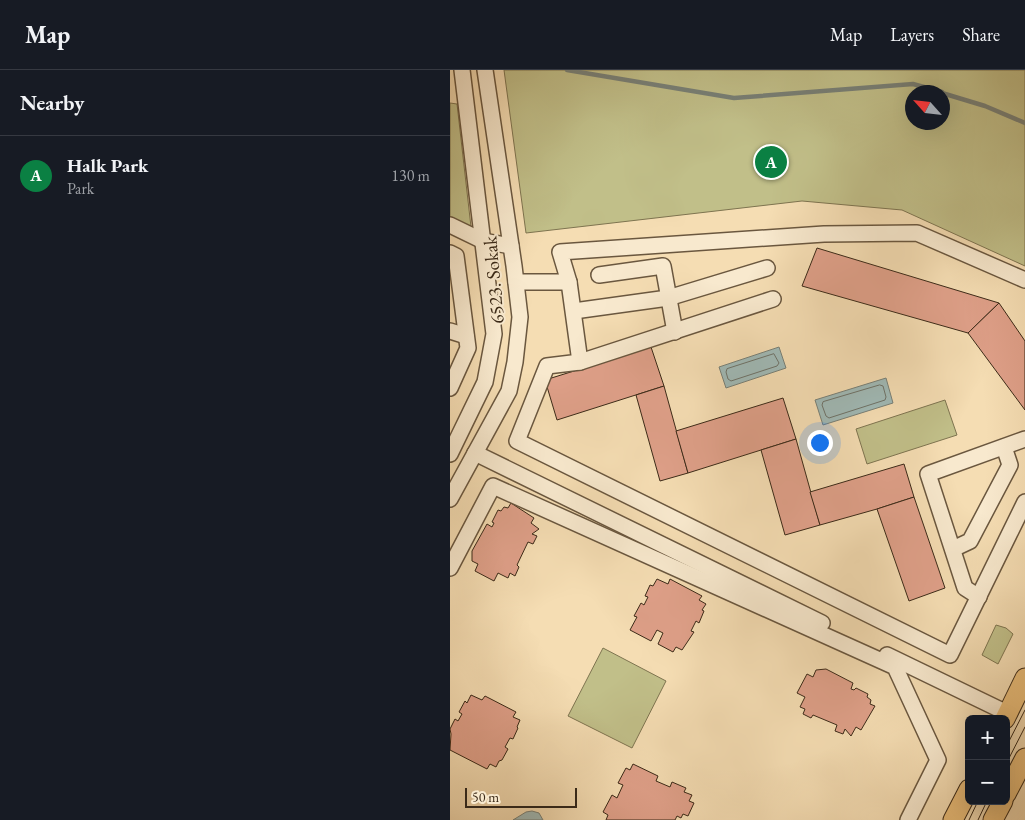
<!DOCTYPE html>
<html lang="en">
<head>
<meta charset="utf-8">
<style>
  body { margin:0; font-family:"EB Garamond",serif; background:#20242c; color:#f1f3f6 }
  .controls { position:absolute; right:15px; bottom:15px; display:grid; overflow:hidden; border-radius:8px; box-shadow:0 5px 20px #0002 }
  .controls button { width:45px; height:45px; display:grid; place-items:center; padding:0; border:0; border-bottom:1px solid #363941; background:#171b24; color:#f1f3f6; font:25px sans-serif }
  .compass { position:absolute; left:455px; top:15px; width:45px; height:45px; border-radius:50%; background:#171b24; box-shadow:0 5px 20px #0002; rotate:297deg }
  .scale { position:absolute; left:15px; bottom:12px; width:112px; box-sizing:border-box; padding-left:5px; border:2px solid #3b2a18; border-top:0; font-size:14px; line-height:18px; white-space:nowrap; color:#3b2a18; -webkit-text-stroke:4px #f8e9ce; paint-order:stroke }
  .you { position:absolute; left:369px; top:372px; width:18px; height:18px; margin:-12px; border:4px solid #fff; border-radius:50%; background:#1a73e8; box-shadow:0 0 0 8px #1a73e833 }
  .badge { display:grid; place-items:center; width:32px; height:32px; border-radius:50%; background:#0b8043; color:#fff; font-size:16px; font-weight:700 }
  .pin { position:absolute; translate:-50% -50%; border:2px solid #fff; box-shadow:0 1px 5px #0006 }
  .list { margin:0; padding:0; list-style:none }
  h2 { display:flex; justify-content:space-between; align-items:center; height:65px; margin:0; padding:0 20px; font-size:21px }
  h2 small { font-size:16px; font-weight:400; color:#9ea1a6 }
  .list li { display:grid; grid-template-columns:32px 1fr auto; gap:15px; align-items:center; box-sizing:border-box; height:80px; padding:0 20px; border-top:1px solid #363941 }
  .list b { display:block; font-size:19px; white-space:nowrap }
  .list p { margin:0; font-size:16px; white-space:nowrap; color:#9ea1a6 }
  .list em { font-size:16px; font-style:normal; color:#9ea1a6 }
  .map { position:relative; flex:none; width:575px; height:750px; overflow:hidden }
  header { display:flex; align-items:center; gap:30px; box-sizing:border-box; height:70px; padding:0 25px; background:#171b24; border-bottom:1px solid #363941 }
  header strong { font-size:24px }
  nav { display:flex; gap:28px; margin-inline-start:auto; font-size:18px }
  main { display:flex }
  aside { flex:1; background:#171b24 }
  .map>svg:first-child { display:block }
  .green { fill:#c1bf89; stroke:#7e7450; fill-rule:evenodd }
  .water { fill:#a0bab7; stroke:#788077 }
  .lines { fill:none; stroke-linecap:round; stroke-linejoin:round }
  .shore { stroke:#6e7268; stroke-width:1 }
  .stream { stroke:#788077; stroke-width:4.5 }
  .building { fill:#dfa089; stroke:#3b2a18 }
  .minor-casing { stroke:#6a573f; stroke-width:18 }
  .major-casing { stroke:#3b2a18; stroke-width:21 }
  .minor { stroke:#f8e9ce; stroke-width:15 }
  .major { stroke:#eabe7a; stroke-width:19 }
  .tram { stroke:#3b2a18; stroke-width:1 }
  .labels { text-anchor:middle; stroke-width:4; stroke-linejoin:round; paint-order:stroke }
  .street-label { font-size:19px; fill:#3b2a18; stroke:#f8e9ce }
</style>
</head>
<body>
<header>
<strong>Map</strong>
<nav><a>Map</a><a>Layers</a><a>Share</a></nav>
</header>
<main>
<aside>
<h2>Nearby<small></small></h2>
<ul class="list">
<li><span class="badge">A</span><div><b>Halk Park</b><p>Park</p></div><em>130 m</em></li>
</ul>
</aside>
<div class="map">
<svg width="575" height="750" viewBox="0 0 575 750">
  <rect width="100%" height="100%" fill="#f5ddb3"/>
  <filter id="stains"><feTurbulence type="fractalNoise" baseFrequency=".004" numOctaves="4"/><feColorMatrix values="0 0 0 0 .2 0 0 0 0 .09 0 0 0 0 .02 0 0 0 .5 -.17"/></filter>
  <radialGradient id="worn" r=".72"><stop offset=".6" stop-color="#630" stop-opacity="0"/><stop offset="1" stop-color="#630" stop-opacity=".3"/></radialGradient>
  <g class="green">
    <path d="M54 0H575V196L452 140 352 131 76 163ZM462 22H492V52H462Z"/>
    <path d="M0 33 7 34 21 157 0 147Z"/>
    <path d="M495 330 507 365 417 394 406 359Z"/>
    <path d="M546 555 556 558 563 564 548 594 532 585Z"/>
    <path d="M153 578 216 611 182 678 118 646Z"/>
  </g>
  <g class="water">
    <path d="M329 277 336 298 276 318 269 297Z"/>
    <path d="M436 308 443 333 373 355 365 330Z"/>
    <path d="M82 741 89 743 93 750H63L76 742Z"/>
  </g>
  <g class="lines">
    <g class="shore">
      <path d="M324 284 329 293 327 296 281 311 278 309 276 302 277 299Z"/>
      <path d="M430 315 433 316 436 327 435 330 379 348 376 346 372 335 373 332Z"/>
    </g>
    <g class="stream">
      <path d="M117 0 284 28 463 14 492 22"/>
      <path d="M492 23 535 36 575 53"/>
    </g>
  </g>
  <g class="building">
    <path d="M367 178 549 233 518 263 352 216Z"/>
    <path d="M549 233 575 271V340L518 263Z"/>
    <path d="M201 277 214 316 107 350 95 310Z"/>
    <path d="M214 316 238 403 210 411 186 325Z"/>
    <path d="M333 328 346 369 238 403 226 361Z"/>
    <path d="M346 369 370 455 335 465 311 380Z"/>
    <path d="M454 394 464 427 427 439 370 455 360 422Z"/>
    <path d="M464 427 495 518 459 531 427 439Z"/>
    <path d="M61 433 84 448 81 453 89 459 82 464 87 466 83 474 78 472 67 495 69 497 65 506 60 503 58 508 48 503 44 511 25 501 28 494 22 491V481L37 454 42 457 44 453 42 452 48 440 51 441 54 437 58 438Z"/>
    <path d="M207 509 218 514 220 509 252 526 249 530 256 534 252 540 254 541 249 553 246 551 241 561 244 562 232 580 226 577 223 582 208 574 213 563 207 560 201 571 180 560 187 547 184 546 191 533 194 535 198 527 195 526 200 515 203 516Z"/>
    <path d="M376 599 403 613 401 619 404 620 406 618 418 624 417 627 421 630 420 634 425 636 411 660 406 657 401 666 395 659 393 664 385 661 387 655 363 645 361 648 353 644 355 639 350 637 355 627 347 623 357 604 363 607 366 600Z"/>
    <path d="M21 625 32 630 35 626 66 642 63 647 70 650 67 657 68 658 63 669 60 668 55 677 58 679 52 690 49 691 46 697 40 694 37 699 0 680 1 664 0 659 5 649 8 651 12 644 9 642 15 631 17 633Z"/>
    <path d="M183 694 208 706 206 711 220 717 222 712 236 718 234 722 242 725 239 731 244 733 238 746 233 744 231 748 227 746 225 750H156L158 745 153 742 162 725 167 728 173 715 168 713 176 698 180 700Z"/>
  </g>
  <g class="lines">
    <g class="minor-casing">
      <g id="minor">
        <path d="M0 155 33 171 61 176"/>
        <path d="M0 183 6 186 18 278 0 318"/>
        <path d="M149 205 213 196 225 262"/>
        <path d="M575 210 467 163 374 164 110 182 119 212 130 292 97 296 67 371 500 585 575 432"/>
        <path d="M66 212H119"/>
        <path d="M124 241 218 228 317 198"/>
        <path d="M0 261 16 266"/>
        <path d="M130 292 323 229"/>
        <path d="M25 383 372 553"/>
        <path d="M0 384 35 312 44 264 12 0"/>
        <path d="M0 429 59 321 65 292 70 247 64 196 35 0"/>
        <path d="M503 479 520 471 560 395 554 377"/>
        <path d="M0 498 43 416 445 597 488 690 458 750"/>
        <path d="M529 527 515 518 478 404 575 369"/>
        <path d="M437 585 557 643"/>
      </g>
    </g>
    <g class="major-casing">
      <g id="major">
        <path d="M555 649 575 608"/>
        <path d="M556 724 575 688"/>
        <path d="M503 750 519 719"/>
        <path d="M543 750 553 731"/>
      </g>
    </g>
    <use href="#minor" class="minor"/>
    <use href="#major" class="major"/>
    <g class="tram">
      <path d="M556 677 575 640"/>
      <path d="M556 694 575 657"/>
      <path d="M519 750 528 731"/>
      <path d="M528 750 537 731"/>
    </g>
  </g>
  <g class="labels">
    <g class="street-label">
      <text transform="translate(43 210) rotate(-95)" y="7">6523. Sokak</text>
    </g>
  </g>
  <rect width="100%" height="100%" filter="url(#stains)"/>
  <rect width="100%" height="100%" fill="url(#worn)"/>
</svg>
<div class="controls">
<button>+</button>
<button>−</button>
</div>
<svg class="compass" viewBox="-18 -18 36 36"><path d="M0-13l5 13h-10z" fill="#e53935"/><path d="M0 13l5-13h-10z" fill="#9ea1a6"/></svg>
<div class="scale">50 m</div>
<div class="you"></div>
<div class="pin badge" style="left:321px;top:92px">A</div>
</div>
</main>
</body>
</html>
